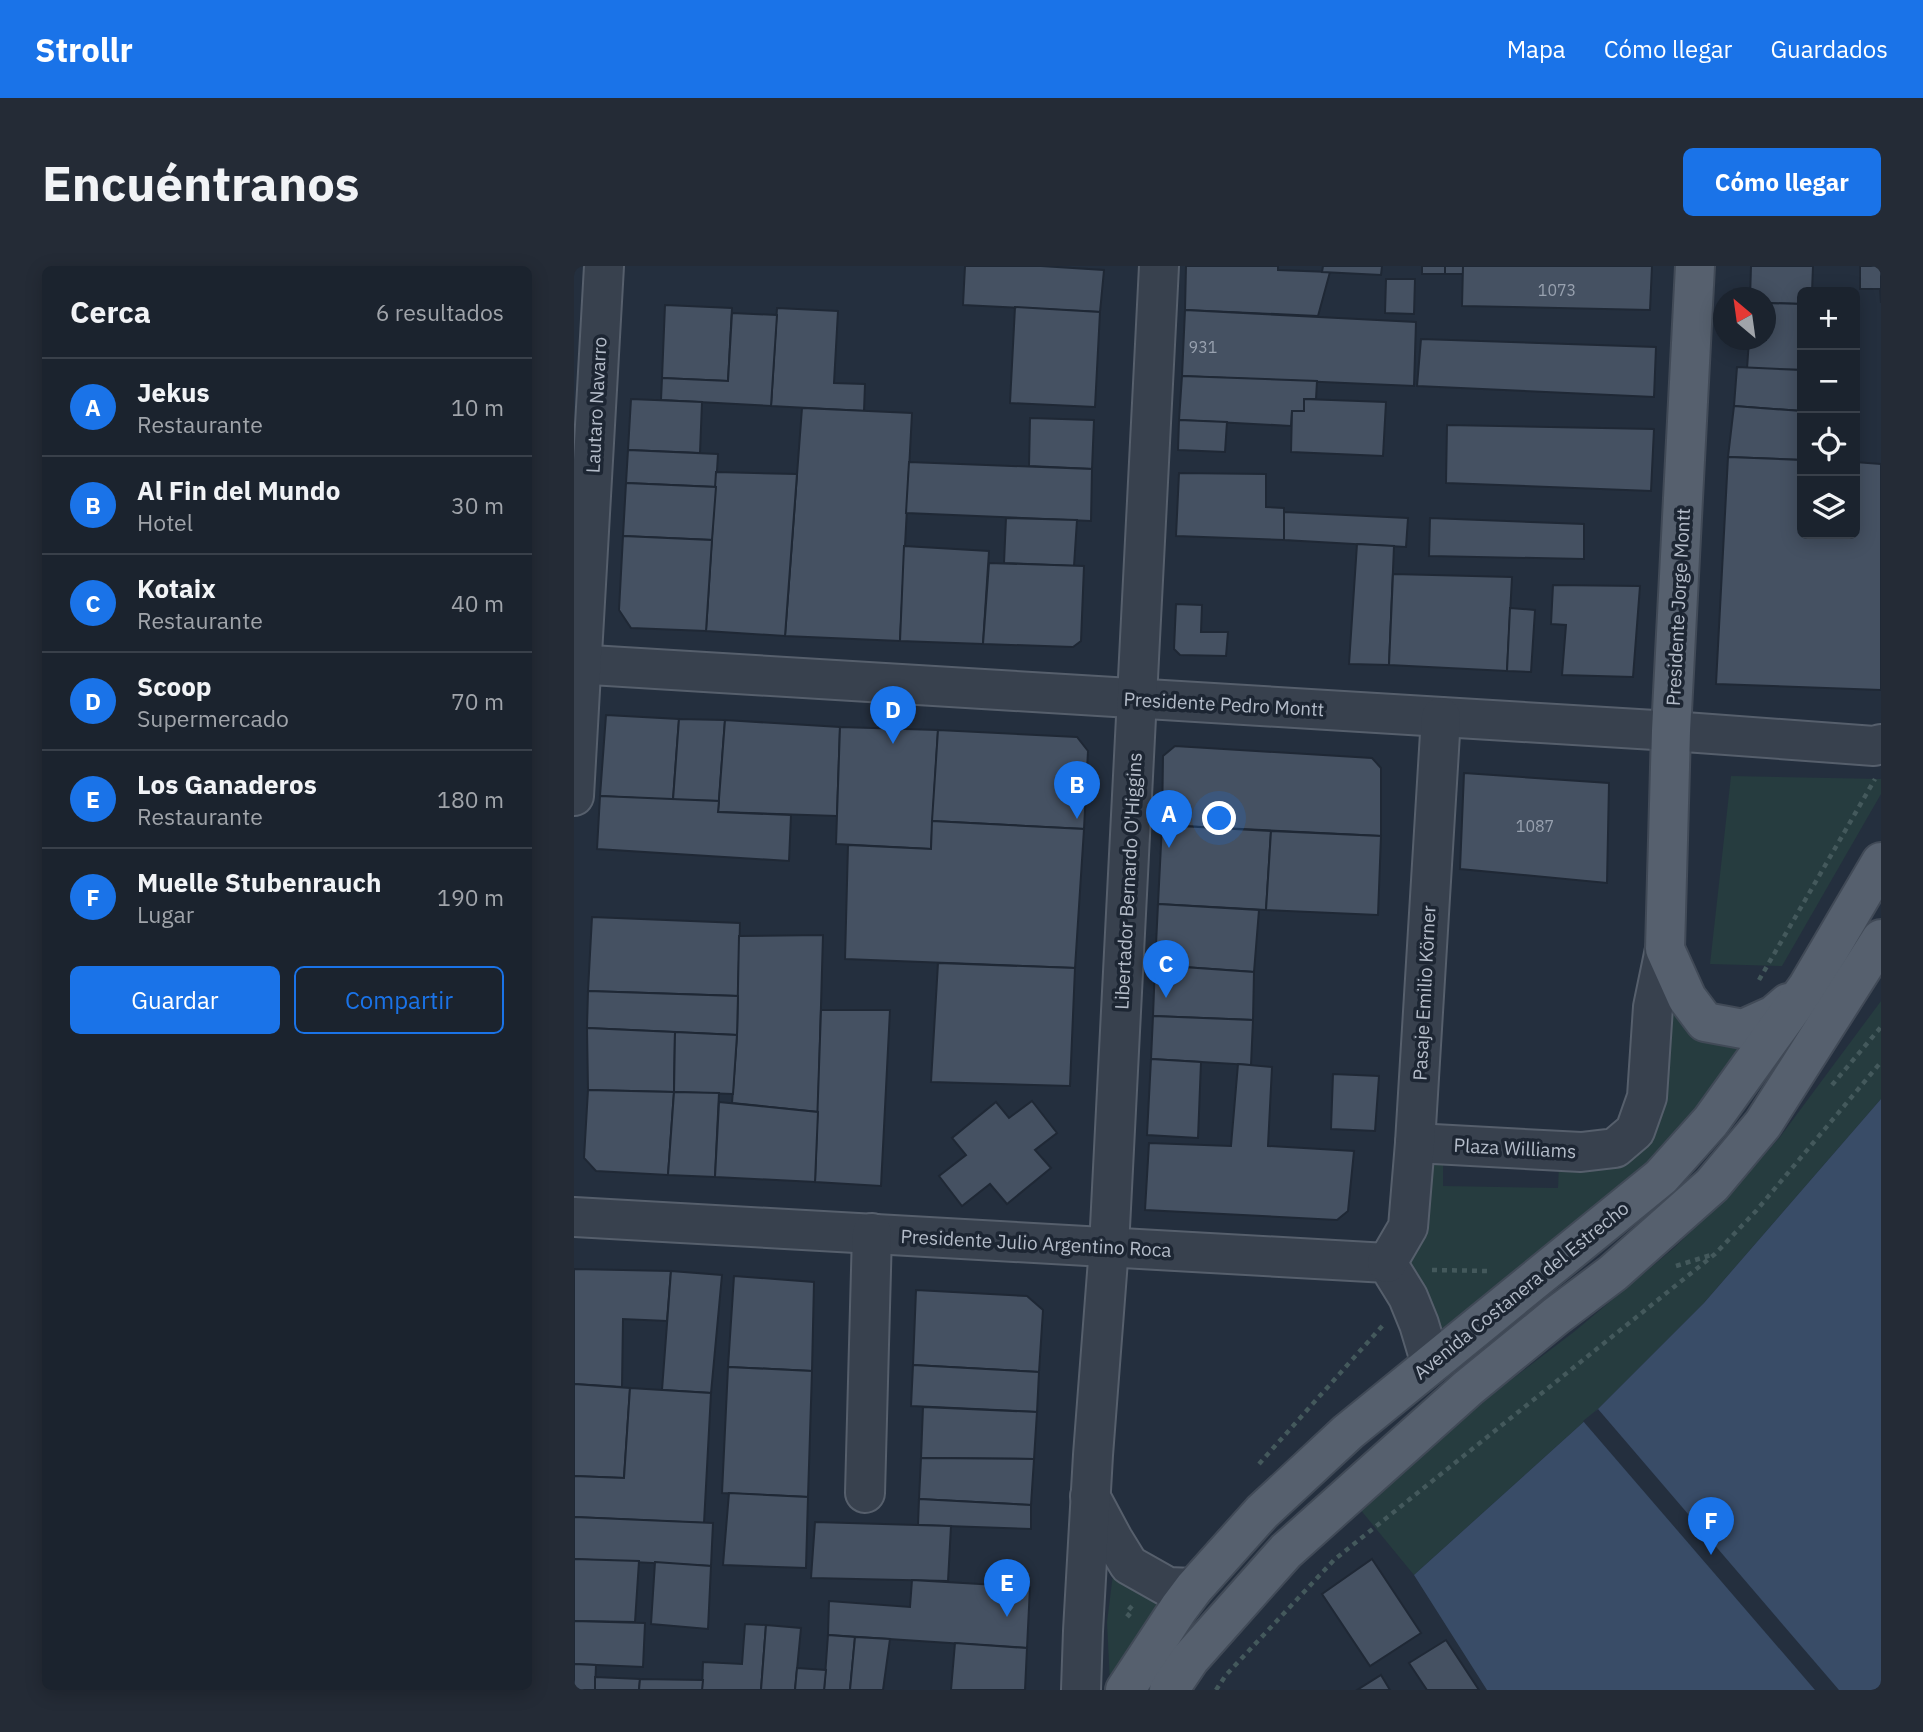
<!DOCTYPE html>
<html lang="es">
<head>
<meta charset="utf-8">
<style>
  body { margin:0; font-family:"IBM Plex Sans",sans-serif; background:#242b36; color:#f1f3f6 }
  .controls { position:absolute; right:21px; top:21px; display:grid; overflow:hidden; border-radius:10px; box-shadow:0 4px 18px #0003 }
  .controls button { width:63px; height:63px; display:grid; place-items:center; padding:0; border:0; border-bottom:2px solid #39404a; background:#1b232e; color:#f1f3f6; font:35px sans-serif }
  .compass { position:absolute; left:1139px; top:21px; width:63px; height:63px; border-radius:50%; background:#1b232e; box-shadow:0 4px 18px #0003; rotate:331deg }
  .you { position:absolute; left:646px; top:553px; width:24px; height:24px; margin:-18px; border:5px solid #fff; border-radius:50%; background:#1a73e8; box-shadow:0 0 0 10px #1a73e833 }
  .badge { display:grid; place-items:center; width:46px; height:46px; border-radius:50%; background:#1a73e8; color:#fff; font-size:23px; font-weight:700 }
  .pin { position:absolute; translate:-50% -58px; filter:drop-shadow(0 2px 4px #0008) }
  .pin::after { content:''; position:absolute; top:37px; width:24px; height:21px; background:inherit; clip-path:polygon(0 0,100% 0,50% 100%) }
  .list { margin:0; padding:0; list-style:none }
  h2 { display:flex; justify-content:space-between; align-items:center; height:91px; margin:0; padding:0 28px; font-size:30px }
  h2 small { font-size:23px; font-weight:400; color:#a0a4aa }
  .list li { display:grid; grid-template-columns:46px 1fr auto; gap:21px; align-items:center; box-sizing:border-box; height:98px; padding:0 28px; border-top:2px solid #39404a }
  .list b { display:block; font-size:26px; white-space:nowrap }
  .list p { margin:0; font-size:23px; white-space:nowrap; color:#a0a4aa }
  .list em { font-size:23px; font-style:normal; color:#a0a4aa }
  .actions { display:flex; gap:14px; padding:21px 28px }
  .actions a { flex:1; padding:16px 0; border:2px solid #1a73e8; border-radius:10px; text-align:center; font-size:24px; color:#1a73e8 }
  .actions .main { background:#1a73e8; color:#fff }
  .icon { flex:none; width:38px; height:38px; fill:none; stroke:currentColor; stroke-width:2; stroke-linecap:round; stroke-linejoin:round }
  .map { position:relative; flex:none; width:1307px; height:1424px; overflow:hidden; border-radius:10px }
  header { display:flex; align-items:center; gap:42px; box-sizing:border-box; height:98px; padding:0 35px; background:#1a73e8; color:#fff }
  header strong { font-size:33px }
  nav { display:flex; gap:38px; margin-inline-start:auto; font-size:24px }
  .intro { display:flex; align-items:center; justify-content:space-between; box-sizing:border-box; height:168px; padding:0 42px }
  h1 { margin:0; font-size:49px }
  .button { padding:18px 32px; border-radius:10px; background:#1a73e8; color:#fff; font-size:24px; font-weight:700 }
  main { display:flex; gap:42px; padding:0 42px }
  aside { flex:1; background:#1b232e; border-radius:10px; box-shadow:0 4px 18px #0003 }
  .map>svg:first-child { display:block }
  .green { fill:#263c3f }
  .water { fill:#394c67 }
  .pier { fill:#242f3e }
  .building { fill:#455162; stroke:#1f2835; stroke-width:2 }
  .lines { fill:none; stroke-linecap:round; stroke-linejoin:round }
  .minor-casing { stroke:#565f6c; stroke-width:42 }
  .major-casing { stroke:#414a57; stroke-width:42 }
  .path { stroke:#44595c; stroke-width:4.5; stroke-dasharray:5 5; stroke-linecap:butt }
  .minor { stroke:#38414e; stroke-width:38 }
  .major { stroke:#56606e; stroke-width:38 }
  .labels { text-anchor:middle; stroke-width:7; stroke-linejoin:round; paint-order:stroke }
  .number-label { font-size:16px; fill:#98a1af }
  .street-label { font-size:19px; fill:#b4bcc9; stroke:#1d2633 }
</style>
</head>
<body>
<header>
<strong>Strollr</strong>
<nav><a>Mapa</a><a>Cómo llegar</a><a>Guardados</a></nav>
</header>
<div class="intro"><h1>Encuéntranos</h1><a class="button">Cómo llegar</a></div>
<main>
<aside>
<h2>Cerca<small>6 resultados</small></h2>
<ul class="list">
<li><span class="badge">A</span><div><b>Jekus</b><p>Restaurante</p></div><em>10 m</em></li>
<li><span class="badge">B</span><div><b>Al Fin del Mundo</b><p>Hotel</p></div><em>30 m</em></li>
<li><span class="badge">C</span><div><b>Kotaix</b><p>Restaurante</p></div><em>40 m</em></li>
<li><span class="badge">D</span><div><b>Scoop</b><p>Supermercado</p></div><em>70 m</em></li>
<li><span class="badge">E</span><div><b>Los Ganaderos</b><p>Restaurante</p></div><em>180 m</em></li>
<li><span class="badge">F</span><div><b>Muelle Stubenrauch</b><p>Lugar</p></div><em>190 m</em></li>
</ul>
<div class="actions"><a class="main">Guardar</a><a>Compartir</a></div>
</aside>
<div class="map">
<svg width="1307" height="1424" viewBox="0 0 1307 1424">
  <rect width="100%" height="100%" fill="#242f3e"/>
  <g class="green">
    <path d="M1157 510 1307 513V528L1208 700 1136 698Z"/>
    <path d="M1091 715 1172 773 1133 837 1057 915 864 1068 834 1007V984L856 897H869V920L984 922 985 898 1043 891Z"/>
    <path d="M1307 735V833L1130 1037 1024 1143 840 1309 785 1242 925 1123 1001 1065 1100 982 1161 922 1206 871Z"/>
    <path d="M540 1300 593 1334 536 1417 533 1356Z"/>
  </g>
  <path class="water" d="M1307 833V1424H913L840 1309 1024 1143 1130 1037Z"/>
  <path class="pier" d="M1024 1143 1265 1424H1241L1009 1155Z"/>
  <g class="building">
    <path d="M391 0H467L530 4 526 46 389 39Z"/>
    <path d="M612 0H704V4L756 6 744 50 611 44Z"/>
    <path d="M749 0H808L807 9 748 6Z"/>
    <rect x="848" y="0" width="23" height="8"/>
    <rect x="871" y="0" width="18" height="8"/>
    <path d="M889 0H1078L1076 44 888 40Z"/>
    <path d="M1177 0H1239L1238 26H1228V38L1192 37V32H1176Z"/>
    <path d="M1286 0H1307V37L1306 23H1286Z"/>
    <path d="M812 13H841L840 48 811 47Z"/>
    <path d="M1192 37 1228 38V104L1173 103 1175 74H1192Z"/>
    <path d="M91 39 158 42 154 115 88 112Z"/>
    <path d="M441 41 526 46 521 141 436 137Z"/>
    <path d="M203 42 264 45 260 117 291 118 290 145 197 140Z"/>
    <path d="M611 44 842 56 840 120 608 110Z"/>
    <path d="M158 47 203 49 197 140 87 134 88 112 154 115Z"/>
    <path d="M847 73 1082 81 1080 131 843 120Z"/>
    <path d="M1163 101 1228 104V145L1160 140Z"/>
    <path d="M608 110 743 115 742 133H730V145H718L717 160 605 154Z"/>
    <path d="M57 133 128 136 126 187 54 184Z"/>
    <path d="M730 133 812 136 809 190 717 186 718 145H730Z"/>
    <path d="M1160 140 1228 145V194L1154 191Z"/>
    <path d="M228 142 338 147 326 375 211 370Z"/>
    <path d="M456 152 520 154 518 203 455 200Z"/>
    <path d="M605 154 653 156 651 186 604 184Z"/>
    <path d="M873 159 1080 163 1077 225 872 217Z"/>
    <path d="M54 184 144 188 142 221 52 217Z"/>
    <path d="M1154 191 1228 194V268H1281V196L1307 198V424L1142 418Z"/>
    <path d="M335 196 518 203 517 255 332 247Z"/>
    <path d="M142 206 223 208 211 370 132 365Z"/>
    <path d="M605 207 692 208V241L710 242V274L602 270Z"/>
    <path d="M52 217 142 221 138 274 49 270Z"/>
    <path d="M710 246 834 252 832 281 710 274Z"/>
    <path d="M432 252 503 254 500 300 430 297Z"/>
    <path d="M856 252 1010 258V293L855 290Z"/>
    <path d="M49 270 138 274 132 365 57 362 45 344Z"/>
    <path d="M783 278 820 280 815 399 775 398Z"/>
    <path d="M330 280 415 285 409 378 326 375Z"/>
    <path d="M415 297 510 300 507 375 499 381 409 378Z"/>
    <path d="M819 308 938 311 933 405 815 399Z"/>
    <path d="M979 319 1066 320 1059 411 988 409 992 359 977 358Z"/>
    <path d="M602 338 628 339 627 366H654L652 390 606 389 600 383Z"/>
    <path d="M936 342 961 344 957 406 933 405Z"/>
    <path d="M32 449 105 453 99 534 26 530Z"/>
    <path d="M105 453 151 454 145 535 99 534Z"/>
    <path d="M151 454 266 461 263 550 144 546Z"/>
    <path d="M266 461 364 464 357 583 262 578Z"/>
    <path d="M364 464 503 471 514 485 510 563 358 555Z"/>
    <path d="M601 480 798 492 807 502V570L588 559 589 490Z"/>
    <path d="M890 507 1035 517 1033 617 886 603Z"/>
    <path d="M26 530 145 535 144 546 217 549 215 595 23 583Z"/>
    <path d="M358 555 510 563 501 702 271 693 274 579 357 583Z"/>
    <path d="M588 559 697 565 692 644 584 638Z"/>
    <path d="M697 565 807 570 804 649 692 644Z"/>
    <path d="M584 638 685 644 680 706 581 699Z"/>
    <path d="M18 651 166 657 164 730 14 725Z"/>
    <path d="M249 669 244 846 158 837 163 769 165 670Z"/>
    <path d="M364 697 501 702 496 820 357 816Z"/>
    <path d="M581 699 680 706 679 754 579 750Z"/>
    <path d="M14 725 164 730 163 769 13 762Z"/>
    <path d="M247 744H316L307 920 241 916Z"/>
    <path d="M579 750 679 754 677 799 577 793Z"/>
    <path d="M13 762 101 766 100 826 14 824Z"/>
    <path d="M101 766 163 769 159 828 100 826Z"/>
    <path d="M577 793 627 796 624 872 573 869Z"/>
    <path d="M664 798 698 801 694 880 780 885 774 945 763 954 571 944 575 877 657 880Z"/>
    <path d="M759 808 805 810 801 865 757 863Z"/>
    <path d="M14 824 100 826 94 909 22 905 10 892Z"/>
    <path d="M100 826 145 827 141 911 94 909Z"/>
    <path d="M458 835 483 867 461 884 477 902 433 938 416 918 388 940 365 910 392 889 378 872 422 836 435 852Z"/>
    <path d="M145 836 244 846 241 916 141 911Z"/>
    <path d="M0 1003 97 1005 93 1055 49 1053 48 1121 0 1118Z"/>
    <path d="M97 1005 148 1009 137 1127 88 1124Z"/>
    <path d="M160 1010 240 1016 238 1105 154 1101Z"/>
    <path d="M342 1024 453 1030 469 1044 465 1106 339 1099Z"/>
    <path d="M339 1099 465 1106 463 1146 337 1140Z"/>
    <path d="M154 1101 238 1105 234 1231 148 1227Z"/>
    <path d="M0 1118 56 1122 50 1212 0 1210Z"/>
    <path d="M56 1122 137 1127 130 1257 0 1251V1210L50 1212Z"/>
    <path d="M349 1141 463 1146 460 1193 347 1192Z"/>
    <path d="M347 1192 460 1193 457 1239 345 1233Z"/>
    <path d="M155 1227 234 1231 232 1302 149 1299Z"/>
    <path d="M345 1233 457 1239V1263L344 1259Z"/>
    <path d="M0 1251 139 1257 137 1300 0 1293Z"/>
    <path d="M241 1256 377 1260 374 1315 237 1312Z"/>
    <path d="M0 1293 65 1295 61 1356 0 1355Z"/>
    <path d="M798 1293 847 1367 796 1400 748 1328Z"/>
    <path d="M81 1296 137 1300 134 1363 77 1358Z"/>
    <path d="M338 1314 456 1321 453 1382 254 1369 255 1335 336 1341Z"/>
    <path d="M0 1355 71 1357 69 1401 0 1398Z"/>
    <path d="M171 1358 192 1359 187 1424H128L129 1396 168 1398Z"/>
    <path d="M192 1359 227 1362 221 1424H187Z"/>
    <path d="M254 1369 281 1371 276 1424H250Z"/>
    <path d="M281 1371 316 1373 309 1424H276Z"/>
    <path d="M872 1374 905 1424H853L835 1397Z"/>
    <path d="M381 1377 453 1382 451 1424H377Z"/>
    <path d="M0 1398 22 1399 21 1424H0Z"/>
    <path d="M223 1402 252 1404 250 1424H221Z"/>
    <path d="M807 1409 816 1424H783Z"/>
    <path d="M21 1411 66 1413 65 1424H21Z"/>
    <path d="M66 1413 129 1414 128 1424H65Z"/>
  </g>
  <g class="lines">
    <g class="minor-casing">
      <g id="minor">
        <path d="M0 398 1097 465 1300 480 1307 478"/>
        <path d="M0 530 30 0"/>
        <path d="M841 877 1007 886 1041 882 1061 865 1073 831 1079 741 1091 683"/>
        <path d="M0 951 813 997 834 1031 845 1058 857 1098"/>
        <path d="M813 997 834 961 841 877 867 451"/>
        <path d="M291 1227 298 967"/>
        <path d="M516 1230 539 1273 555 1299 594 1321 620 1322"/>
        <path d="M507 1424 509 1365 519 1189 535 981 585 0"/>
      </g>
    </g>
    <g class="major-casing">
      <g id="major">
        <path d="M1121 0 1097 465 1091 683 1113 732 1131 756 1169 763 1200 749 1214 737"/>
        <path d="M551 1424 605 1342 620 1322 688 1246 774 1166 1087 911 1137 855 1234 720 1307 596"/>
        <path d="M595 1424 616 1393 712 1285 894 1122 982 1050 1039 1007 1138 919 1189 858 1307 673"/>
      </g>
    </g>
    <g class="path">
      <path d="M1185 714 1301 513"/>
      <path d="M1258 819 1307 761"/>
      <path d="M1102 1000 1137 989"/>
      <path d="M858 1004 915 1005"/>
      <path d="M685 1198 810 1058"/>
      <path d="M558 1340 552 1347 559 1353"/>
      <path d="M642 1424 652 1409 760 1294 1141 988 1182 945 1307 796"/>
    </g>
    <use href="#minor" class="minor"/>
    <use href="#major" class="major"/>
  </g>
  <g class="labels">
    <g class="number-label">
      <text x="983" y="30">1073</text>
      <text x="629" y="87">931</text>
      <text x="961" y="566">1087</text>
    </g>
    <g class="street-label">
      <text transform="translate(22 139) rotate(-87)" y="7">Lautaro Navarro</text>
      <text transform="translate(1104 341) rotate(-87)" y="7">Presidente Jorge Montt</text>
      <text transform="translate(650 438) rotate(3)" y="7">Presidente Pedro Montt</text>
      <text transform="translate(554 615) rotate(-87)" y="7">Libertador Bernardo O'Higgins</text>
      <text transform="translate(850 727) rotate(-87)" y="7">Pasaje Emilio Körner</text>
      <text transform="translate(941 882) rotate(3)" y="7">Plaza Williams</text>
      <text transform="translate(462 977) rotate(3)" y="7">Presidente Julio Argentino Roca</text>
      <text transform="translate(947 1024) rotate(-39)" y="7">Avenida Costanera del Estrecho</text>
    </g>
  </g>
</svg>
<div class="controls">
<button>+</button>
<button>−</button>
<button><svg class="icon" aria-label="locate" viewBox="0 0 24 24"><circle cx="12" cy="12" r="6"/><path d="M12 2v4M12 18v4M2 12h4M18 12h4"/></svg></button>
<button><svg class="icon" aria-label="layers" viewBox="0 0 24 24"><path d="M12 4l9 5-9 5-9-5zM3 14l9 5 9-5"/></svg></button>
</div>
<svg class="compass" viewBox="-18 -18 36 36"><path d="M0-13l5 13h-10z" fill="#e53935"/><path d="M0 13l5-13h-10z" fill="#a0a4aa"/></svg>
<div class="you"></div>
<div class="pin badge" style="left:595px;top:582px">A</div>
<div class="pin badge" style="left:503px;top:553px">B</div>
<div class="pin badge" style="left:592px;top:732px">C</div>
<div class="pin badge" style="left:319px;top:478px">D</div>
<div class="pin badge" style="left:433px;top:1351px">E</div>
<div class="pin badge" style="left:1137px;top:1289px">F</div>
</div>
</main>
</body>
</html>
